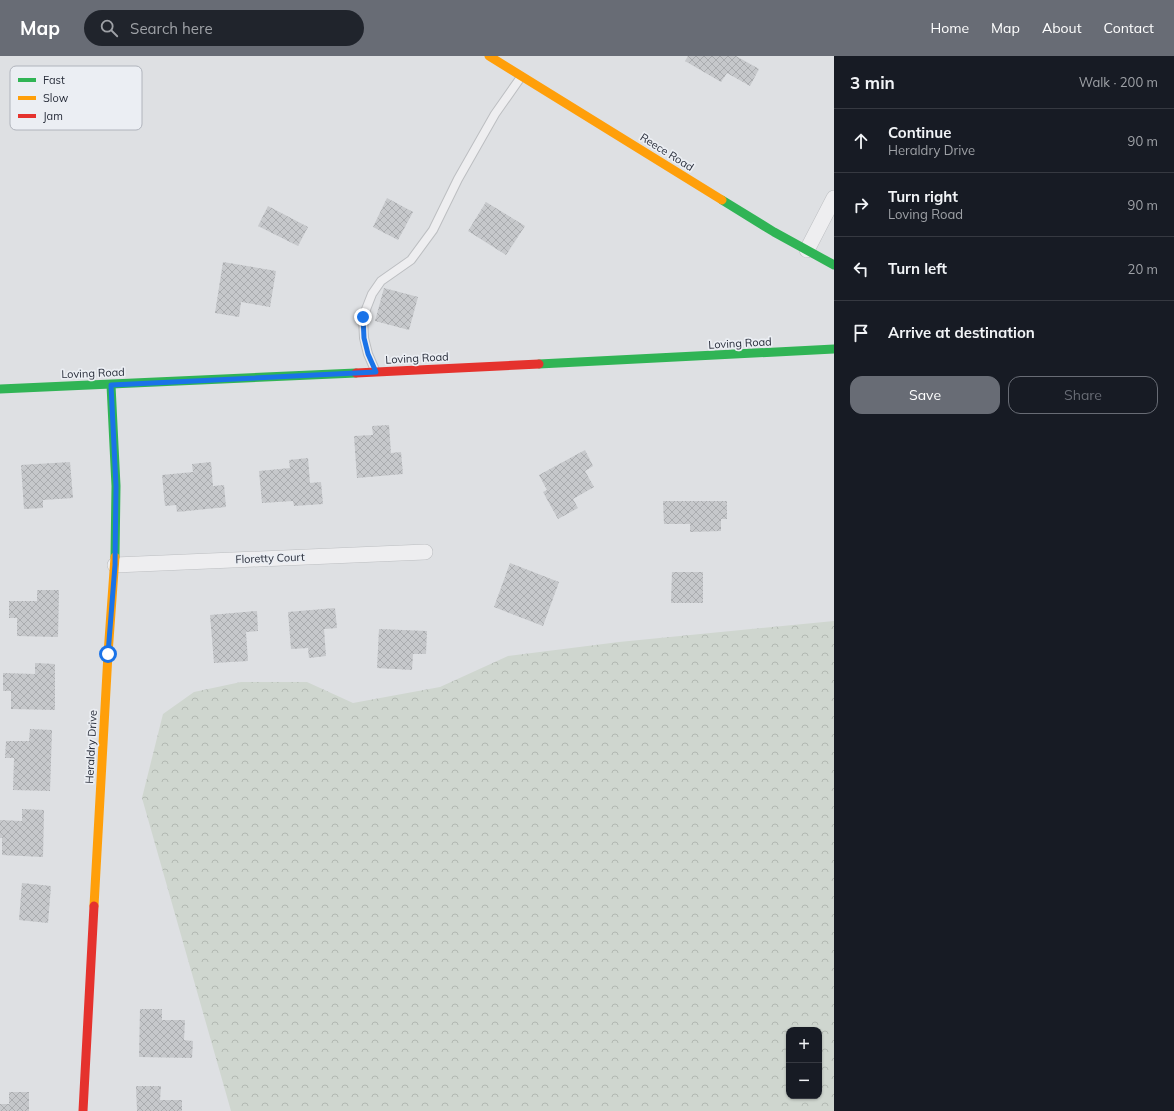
<!DOCTYPE html>
<html lang="en">
<head>
<meta charset="utf-8">
<style>
  body { margin:0; font-family:Mulish,sans-serif; background:#20242c; color:#f1f3f6 }
  .controls { position:absolute; right:12px; bottom:12px; display:grid; overflow:hidden; border-radius:8px; box-shadow:0 1px 3px #0004 }
  .controls button { width:36px; height:36px; display:grid; place-items:center; padding:0; border:0; border-bottom:1px solid #363941; background:#171b24; color:#f1f3f6; font:20px sans-serif }
  .stop { position:absolute; width:12px; height:12px; margin:-9px; border:3px solid #1a73e8; border-radius:50%; background:#fff }
  .stop.end { background:#1a73e8; border-color:#fff; box-shadow:0 1px 4px #0008 }
  .list { margin:0; padding:0; list-style:none }
  h2 { display:flex; justify-content:space-between; align-items:center; height:52px; margin:0; padding:0 16px; font-size:17px }
  h2 small { font-size:13px; font-weight:400; color:#9ea1a6 }
  .list li { display:grid; grid-template-columns:26px 1fr auto; gap:12px; align-items:center; box-sizing:border-box; height:64px; padding:0 16px; border-top:1px solid #363941 }
  .list b { display:block; font-size:15px; white-space:nowrap }
  .list p { margin:0; font-size:13px; white-space:nowrap; color:#9ea1a6 }
  .list em { font-size:13px; font-style:normal; color:#9ea1a6 }
  .actions { display:flex; gap:8px; padding:12px 16px }
  .actions a { flex:1; padding:9px 0; border:1px solid #686c75; border-radius:12px; text-align:center; font-size:14px; color:#686c75 }
  .actions .main { background:#686c75; color:#fff }
  .icon { flex:none; width:22px; height:22px; fill:none; stroke:currentColor; stroke-width:2; stroke-linecap:round; stroke-linejoin:round }
  .map { position:relative; flex:none; width:834px; height:1055px; overflow:hidden }
  header { display:flex; align-items:center; gap:24px; box-sizing:border-box; height:56px; padding:0 20px; background:#686c75; color:#fff }
  header strong { font-size:19px }
  nav { display:flex; gap:22px; margin-inline-start:auto; font-size:14px }
  .search { width:280px; height:36px; background:#20242c; display:flex; align-items:center; gap:10px; box-sizing:border-box; padding:0 14px; border-radius:22px; color:#9ea1a6; font-size:15px }
  main { display:flex }
  aside { flex:1; background:#171b24 }
  .map>svg:first-child { display:block }
  .forest { fill:url(#forest-crowns); fill-rule:evenodd }
  .building { fill:url(#building-cross-hatch) }
  .lines { fill:none; stroke-linecap:round; stroke-linejoin:round }
  .lane-casing { stroke:#bcbec1; stroke-width:10 }
  .street-casing { stroke:#bcbec1; stroke-width:16 }
  .lane { stroke:#eeeef0; stroke-width:8 }
  .street { stroke:#eeeef0; stroke-width:15 }
  .fast { stroke:#30b455; stroke-width:9 }
  .slow { stroke:#ff9f0a; stroke-width:9 }
  .jam { stroke:#e5322d; stroke-width:9 }
  .route { stroke:#1a73e8; stroke-width:5 }
  .labels { text-anchor:middle; stroke-width:3.5; stroke-linejoin:round; paint-order:stroke }
  .street-label { font-size:11px; fill:#282d3a; stroke:#ebeef3 }
  .key { fill:#ebeef3; stroke:#b0b4bc; stroke-width:1 }
  .key-label { font-size:11px; fill:#282d3a }
</style>
</head>
<body>
<header>
<strong>Map</strong>
<div class="search"><svg class="icon" aria-label="search" viewBox="0 0 24 24"><circle cx="10" cy="10" r="6"/><path d="M15 15l6 6"/></svg>Search here</div>
<nav><a>Home</a><a>Map</a><a>About</a><a>Contact</a></nav>
</header>
<main>
<div class="map">
<svg width="834" height="1055" viewBox="0 0 834 1055">
  <defs>
    <pattern id="forest-crowns" width="20" height="18" patternUnits="userSpaceOnUse"><rect width="20" height="18" fill="#cfd6cf"/><path d="M2 6a3 3 0 1 1 6 0M12 15a3 3 0 1 1 6 0" fill="none" stroke="#b2b8b2"/></pattern>
    <pattern id="building-cross-hatch" width="8" height="8" patternUnits="userSpaceOnUse"><rect width="8" height="8" fill="#c6c8cb"/><path d="M0 0l8 8M0 8l8-8" fill="none" stroke="#aaacaf"/></pattern>
  </defs>
  <rect width="100%" height="100%" fill="#dee0e3"/>
  <path class="forest" d="M834 565V1055H231L142 742 163 658 194 636 241 626H307L353 647 440 631 508 600 619 586ZM789 974H819V1040H789Z"/>
  <g class="building">
    <path d="M688 0H736L759 13 750 30 727 17 721 26 685 5Z"/>
    <path d="M387 142 413 156 398 184 373 171Z"/>
    <path d="M486 146 525 170 506 199 468 175Z"/>
    <path d="M268 150 308 171 298 190 258 170Z"/>
    <path d="M223 206 276 215 270 251 241 246 239 261 215 257Z"/>
    <path d="M384 232 418 241 409 274 375 265Z"/>
    <path d="M389 369 391 397 401 396 403 418 357 422 354 380 373 379 372 370Z"/>
    <path d="M585 394 593 410 585 415 594 431 573 443 578 452 558 463 543 436 547 434 539 419Z"/>
    <path d="M308 402 310 427 321 426 323 448 294 450 293 445 262 447 259 415 290 412 289 404Z"/>
    <path d="M70 406 73 442 43 444V452L24 453 21 409Z"/>
    <path d="M211 406 213 430 224 429 226 451 177 456 176 449 165 450 162 419 193 416 192 408Z"/>
    <path d="M663 445H727V463H721V475L690 476V468H664Z"/>
    <path d="M510 507 559 526 543 570 494 551Z"/>
    <path d="M672 516H703V547H671Z"/>
    <path d="M37 534H59L58 581 17 580V562H9V545H37Z"/>
    <path d="M335 552 337 572 324 573 326 600 309 602 308 592 291 593 288 556Z"/>
    <path d="M257 555 258 575 246 576 248 605 214 607 210 559Z"/>
    <path d="M379 573 427 575 426 598H413L412 614 377 612Z"/>
    <path d="M35 607 55 608V654L11 653V635H3V617L35 618Z"/>
    <path d="M30 673 52 674 50 735 13 734 14 702H5L6 685H29Z"/>
    <path d="M22 753 44 754 43 801 2 799V782H0V764L22 765Z"/>
    <path d="M22 827 51 830 48 867 19 864Z"/>
    <path d="M140 953H162V964H185L184 984 193 985 192 1002 139 1001Z"/>
    <path d="M136 1030H161L160 1044H182V1055H137Z"/>
    <path d="M9 1036H29V1055H0V1048H9Z"/>
  </g>
  <g class="lines">
    <g class="lane-casing">
      <path id="lane" d="M375 314 368 298 364 282 363 261 372 238 381 225 411 204 433 174 458 123 495 58 521 21"/>
    </g>
    <g class="street-casing">
      <g id="street">
        <path d="M807 194 834 142"/>
        <path d="M115 509 425 496"/>
      </g>
    </g>
    <use href="#lane" class="lane"/>
    <use href="#street" class="street"/>
    <g class="fast">
      <path d="M722 144 774 176 834 209"/>
      <path d="M539 308 834 293"/>
      <path d="M111 329 116 430 115 501"/>
      <path d="M0 333 356 317"/>
    </g>
    <g class="slow">
      <path d="M489 0 722 144"/>
      <path d="M94 850 108 598 115 501"/>
    </g>
    <g class="jam">
      <path d="M356 317 539 308"/>
      <path d="M83 1055 94 850"/>
    </g>
  </g>
  <g class="lines">
    <path class="route" d="M108 598 115 509 116 430 111 329 376 316 368 298 364 282 363 261"/>
  </g>
  <g class="labels">
    <g class="street-label">
      <text transform="translate(667 96) rotate(32)" y="4">Reece Road</text>
      <text transform="translate(740 287) rotate(-3)" y="4">Loving Road</text>
      <text transform="translate(417 302) rotate(-3)" y="4">Loving Road</text>
      <text transform="translate(93 317) rotate(-2)" y="4">Loving Road</text>
      <text transform="translate(270 502) rotate(-2)" y="4">Floretty Court</text>
      <text transform="translate(91 691) rotate(-87)" y="4">Heraldry Drive</text>
    </g>
  </g>
  <rect x="10" y="10" width="132" height="64" rx="6" class="key"/>
  <rect x="18" y="22" width="18" height="4" fill="#30b455"/>
  <rect x="18" y="40" width="18" height="4" fill="#ff9f0a"/>
  <rect x="18" y="58" width="18" height="4" fill="#e5322d"/>
  <g class="key-label">
    <text x="43" y="28">Fast</text>
    <text x="43" y="46">Slow</text>
    <text x="43" y="64">Jam</text>
  </g>
</svg>
<div class="controls">
<button>+</button>
<button>−</button>
</div>
<div class="stop" style="left:108px;top:598px"></div>
<div class="stop end" style="left:363px;top:261px"></div>
</div>
<aside>
<h2>3 min<small>Walk · 200 m</small></h2>
<ul class="list">
<li><svg class="icon" aria-label="ahead" viewBox="0 0 24 24"><path d="M12 20V5M6 11l6-6 6 6"/></svg><div><b>Continue</b><p>Heraldry Drive</p></div><em>90 m</em></li>
<li><svg class="icon" aria-label="right" viewBox="0 0 24 24"><path d="M7 20v-9h11M14 6l5 5-5 5"/></svg><div><b>Turn right</b><p>Loving Road</p></div><em>90 m</em></li>
<li><svg class="icon" aria-label="left" viewBox="0 0 24 24"><path d="M17 20v-9H6M10 6l-5 5 5 5"/></svg><div><b>Turn left</b></div><em>20 m</em></li>
<li><svg class="icon" aria-label="arrive" viewBox="0 0 24 24"><path d="M6 21V4h12l-3 4 3 4H6"/></svg><div><b>Arrive at destination</b></div></li>
</ul>
<div class="actions"><a class="main">Save</a><a>Share</a></div>
</aside>
</main>
</body>
</html>
